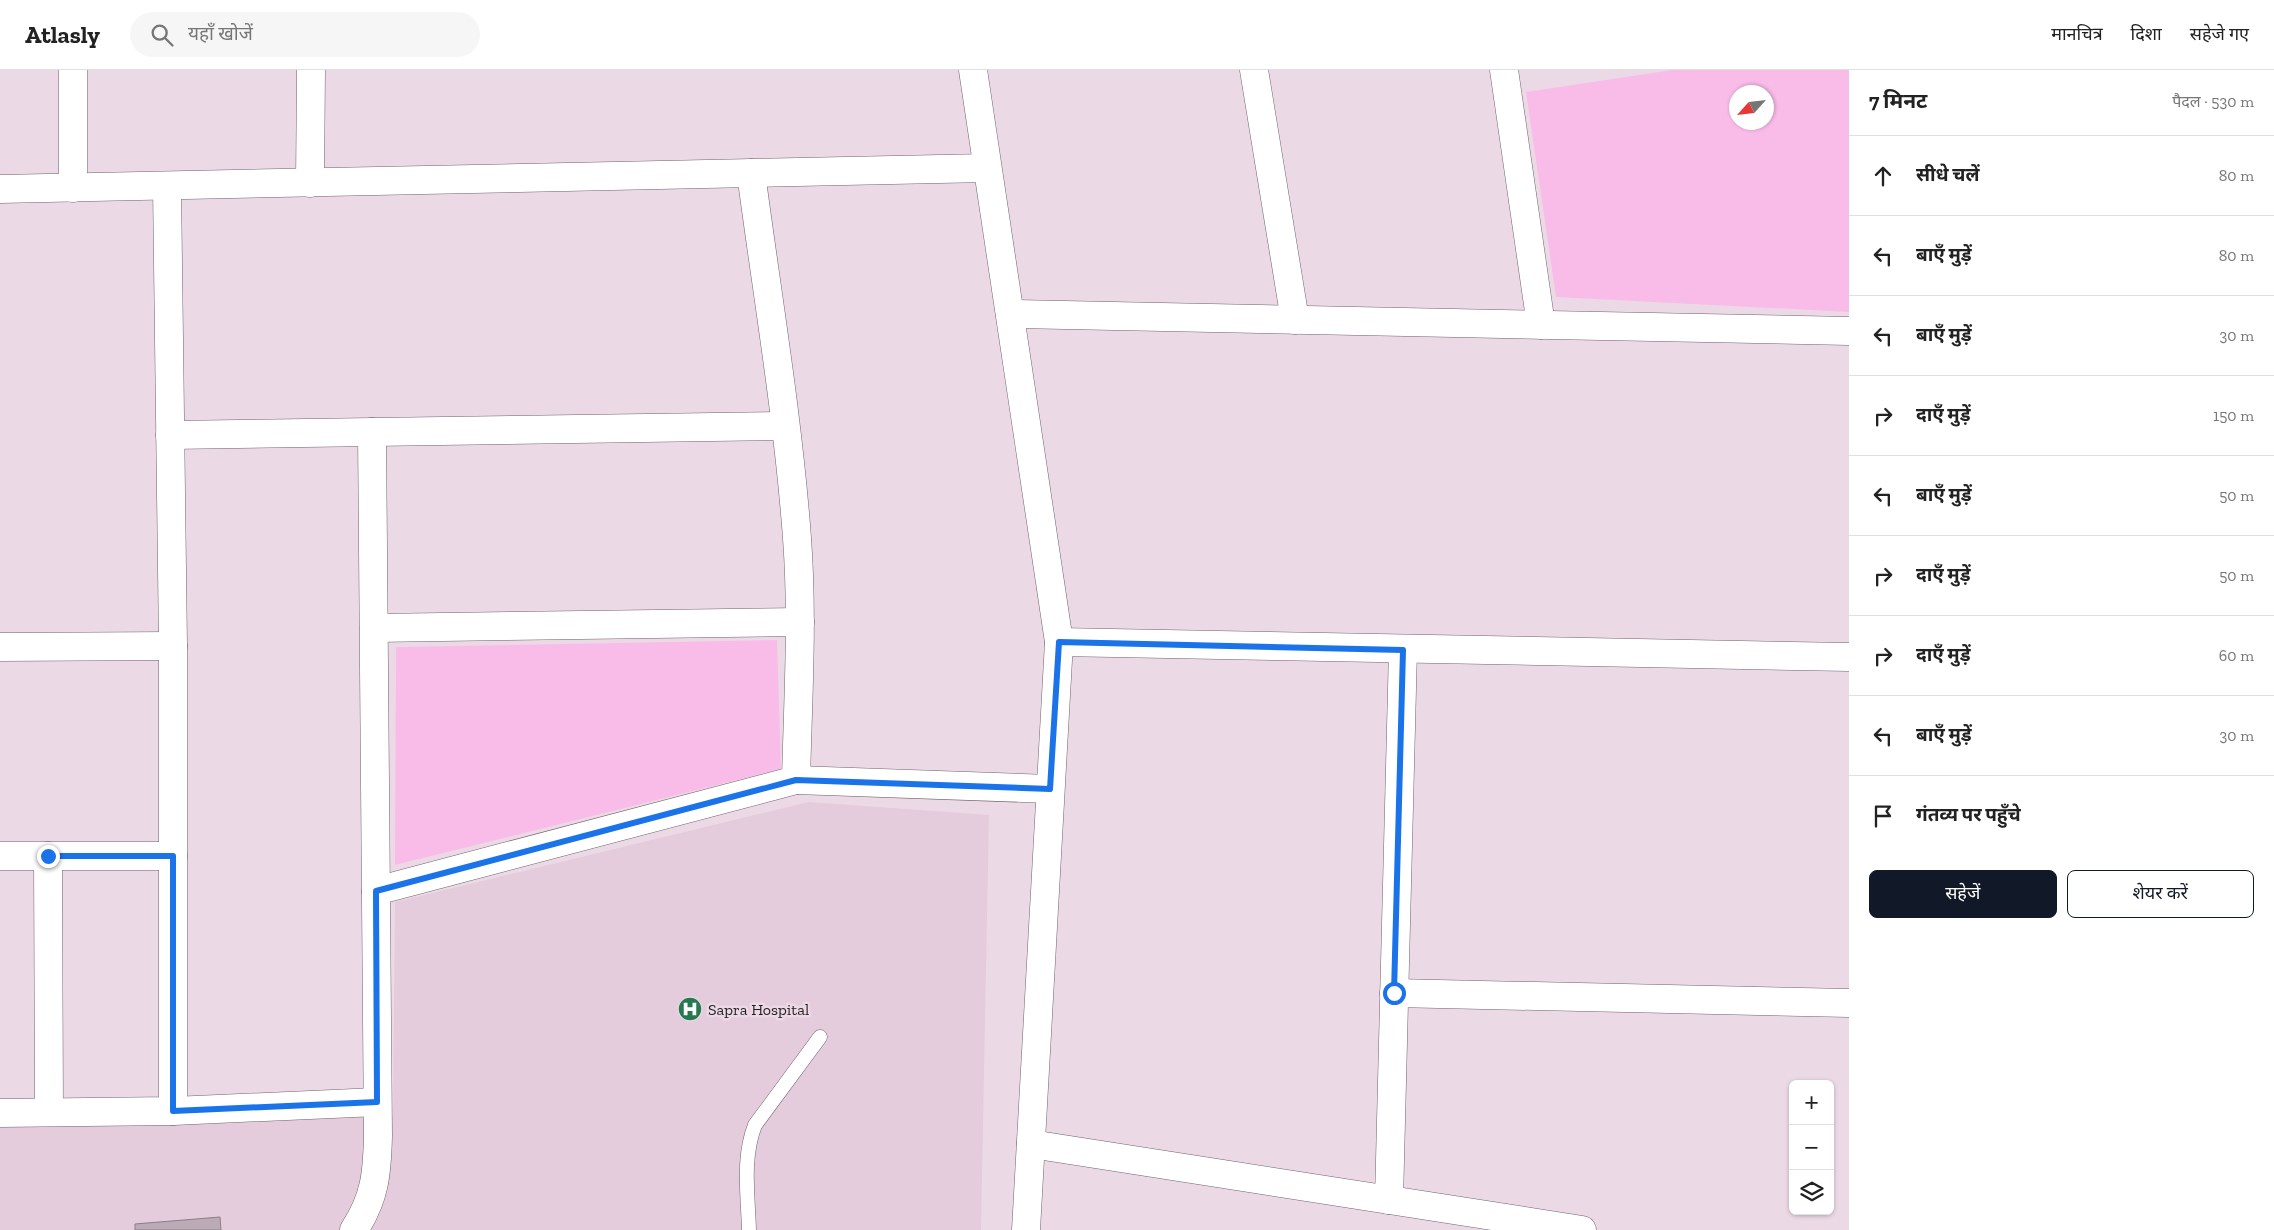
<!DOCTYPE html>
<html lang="hi">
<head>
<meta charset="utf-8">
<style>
  body { margin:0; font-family:"Zilla Slab","Noto Sans Devanagari",serif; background:#f6f6f6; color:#222 }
  .controls { position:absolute; right:15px; bottom:15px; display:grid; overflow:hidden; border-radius:8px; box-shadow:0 1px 4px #0004 }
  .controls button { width:45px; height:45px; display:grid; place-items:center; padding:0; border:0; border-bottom:1px solid #e0e0e0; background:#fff; color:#222; font:25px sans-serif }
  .compass { position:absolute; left:1729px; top:15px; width:45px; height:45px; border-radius:50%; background:#fff; box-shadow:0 1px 4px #0004; rotate:243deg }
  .stop { position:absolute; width:15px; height:15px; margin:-11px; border:4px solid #1a73e8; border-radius:50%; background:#fff }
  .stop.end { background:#1a73e8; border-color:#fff; box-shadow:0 1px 5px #0008 }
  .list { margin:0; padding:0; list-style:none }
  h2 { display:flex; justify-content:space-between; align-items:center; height:65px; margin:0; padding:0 20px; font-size:21px }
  h2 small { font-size:16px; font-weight:400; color:#767676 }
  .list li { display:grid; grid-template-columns:32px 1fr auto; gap:15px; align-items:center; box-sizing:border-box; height:80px; padding:0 20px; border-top:1px solid #e0e0e0 }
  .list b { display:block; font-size:19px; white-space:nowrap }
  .list em { font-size:16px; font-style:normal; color:#767676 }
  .actions { display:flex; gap:10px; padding:15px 20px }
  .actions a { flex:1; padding:11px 0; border:1px solid #111827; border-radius:8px; text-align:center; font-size:18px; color:#111827 }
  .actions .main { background:#111827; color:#fff }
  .icon { flex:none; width:28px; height:28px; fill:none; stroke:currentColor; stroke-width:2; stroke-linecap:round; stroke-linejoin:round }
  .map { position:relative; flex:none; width:1849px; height:1160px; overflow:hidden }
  header { display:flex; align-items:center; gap:30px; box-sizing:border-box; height:70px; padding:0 25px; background:#fff; border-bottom:1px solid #e0e0e0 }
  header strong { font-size:24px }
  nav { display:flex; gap:28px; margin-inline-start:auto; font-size:18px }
  .search { width:350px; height:45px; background:#f6f6f6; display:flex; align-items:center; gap:12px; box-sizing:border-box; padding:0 18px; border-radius:28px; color:#767676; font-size:19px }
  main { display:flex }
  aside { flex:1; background:#fff }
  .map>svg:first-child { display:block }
  .built { fill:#e4ccdd }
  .green { fill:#f9bce9; fill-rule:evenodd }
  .building { fill:#bcabb7; stroke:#8d7d88 }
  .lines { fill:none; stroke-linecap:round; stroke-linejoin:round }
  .lane-casing { stroke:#72626d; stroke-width:15 }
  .street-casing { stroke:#72626d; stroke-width:29 }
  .secondary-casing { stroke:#72626d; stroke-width:29 }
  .lane { stroke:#fff; stroke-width:14 }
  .street { stroke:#fff; stroke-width:28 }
  .secondary { stroke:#fff; stroke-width:28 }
  .route { stroke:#1a73e8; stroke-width:6 }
  .labels { text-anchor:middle; stroke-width:5; stroke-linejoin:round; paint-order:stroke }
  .poi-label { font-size:16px; fill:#211b1f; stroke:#ebdae6; text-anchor:start }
</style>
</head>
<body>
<header>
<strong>Atlasly</strong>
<div class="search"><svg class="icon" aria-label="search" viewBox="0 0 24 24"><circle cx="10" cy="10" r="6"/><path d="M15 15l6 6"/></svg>यहाँ खोजें</div>
<nav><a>मानचित्र</a><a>दिशा</a><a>सहेजे गए</a></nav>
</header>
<main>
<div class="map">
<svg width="1849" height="1160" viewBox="0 0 1849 1160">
  <rect width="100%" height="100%" fill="#ebdae6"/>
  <path class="built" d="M809 732 989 745 981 1160H0V1050L393 1046 395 832Z"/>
  <g class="green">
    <path d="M1672 0H1849V242L1556 227 1526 22ZM1736 22H1766V52H1736Z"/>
    <path d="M777 570 781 699 395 795 396 577Z"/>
  </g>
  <path class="building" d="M220 1147 221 1160H135V1154Z"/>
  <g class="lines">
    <g class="lane-casing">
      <path id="lane" d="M749 1160C748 1125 742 1088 755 1055L820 967"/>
    </g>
    <g class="street-casing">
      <g id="street">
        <path d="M73 0V118"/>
        <path d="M1254 0 1295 250"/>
        <path d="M1504 0 1541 255"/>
        <path d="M310 113 311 0"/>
        <path d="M167 116 173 576V1041"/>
        <path d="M0 119 987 98"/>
        <path d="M1010 244 1849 261"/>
        <path d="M170 365 785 356"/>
        <path d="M374 558 800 552"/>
        <path d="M1059 572 1849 587"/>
        <path d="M0 577 173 576"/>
        <path d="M796 710 1050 719"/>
        <path d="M0 786H173"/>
        <path d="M48 786 49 1042"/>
        <path d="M376 821 796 710C798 629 803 548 797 468 788 346 767 224 751 103"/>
        <path d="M1394 923 1849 933"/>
        <path d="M0 1043 173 1041 377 1032"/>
        <path d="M1031 1074 1582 1160"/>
        <path d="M1389 1130 1403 579"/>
        <path d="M354 1160C375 1128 377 1104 378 1066L372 362"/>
      </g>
    </g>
    <g class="secondary-casing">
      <path id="secondary" d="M973 0 1059 572 1026 1160"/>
    </g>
    <use href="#lane" class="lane"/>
    <use href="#street" class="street"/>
    <use href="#secondary" class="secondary"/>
  </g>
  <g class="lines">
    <path class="route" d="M48 786H173V1041L377 1032 376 821 796 710 1050 719 1059 572 1403 580 1394 923"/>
  </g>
  <defs>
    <g id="hospital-disc" transform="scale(1.25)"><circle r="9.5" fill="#247a4e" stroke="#ebdae6"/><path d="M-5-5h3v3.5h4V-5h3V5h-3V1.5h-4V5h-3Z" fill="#fff"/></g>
  </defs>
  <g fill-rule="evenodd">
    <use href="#hospital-disc" x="690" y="939"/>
  </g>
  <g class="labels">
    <g class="poi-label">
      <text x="708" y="945">Sapra Hospital</text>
    </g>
  </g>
</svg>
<div class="controls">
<button>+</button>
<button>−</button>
<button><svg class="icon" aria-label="layers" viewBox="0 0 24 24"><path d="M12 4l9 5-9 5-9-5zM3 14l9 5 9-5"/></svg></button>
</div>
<svg class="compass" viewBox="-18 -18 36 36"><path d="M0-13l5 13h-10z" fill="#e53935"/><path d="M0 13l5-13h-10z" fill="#767676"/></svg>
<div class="stop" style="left:1394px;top:923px"></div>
<div class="stop end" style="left:48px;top:786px"></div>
</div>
<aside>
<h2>7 मिनट<small>पैदल · 530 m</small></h2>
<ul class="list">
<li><svg class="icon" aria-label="ahead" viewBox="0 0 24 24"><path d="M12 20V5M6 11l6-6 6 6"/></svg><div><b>सीधे चलें</b></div><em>80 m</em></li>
<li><svg class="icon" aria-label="left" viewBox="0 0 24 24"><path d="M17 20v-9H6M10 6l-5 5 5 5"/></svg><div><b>बाएँ मुड़ें</b></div><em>80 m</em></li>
<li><svg class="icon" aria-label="left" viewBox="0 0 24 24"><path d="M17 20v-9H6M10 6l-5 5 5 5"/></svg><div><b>बाएँ मुड़ें</b></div><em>30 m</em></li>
<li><svg class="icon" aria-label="right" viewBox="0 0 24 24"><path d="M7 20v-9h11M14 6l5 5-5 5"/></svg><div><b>दाएँ मुड़ें</b></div><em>150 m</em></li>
<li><svg class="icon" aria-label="left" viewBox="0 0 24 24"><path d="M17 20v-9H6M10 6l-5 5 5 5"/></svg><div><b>बाएँ मुड़ें</b></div><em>50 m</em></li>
<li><svg class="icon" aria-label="right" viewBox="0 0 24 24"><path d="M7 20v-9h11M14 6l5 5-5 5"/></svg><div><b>दाएँ मुड़ें</b></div><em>50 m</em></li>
<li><svg class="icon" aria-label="right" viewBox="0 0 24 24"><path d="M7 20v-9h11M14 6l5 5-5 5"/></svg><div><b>दाएँ मुड़ें</b></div><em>60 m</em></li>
<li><svg class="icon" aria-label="left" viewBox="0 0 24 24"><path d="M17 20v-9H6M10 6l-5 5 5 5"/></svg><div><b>बाएँ मुड़ें</b></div><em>30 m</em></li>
<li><svg class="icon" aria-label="arrive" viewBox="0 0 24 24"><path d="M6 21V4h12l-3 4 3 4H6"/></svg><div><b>गंतव्य पर पहुँचे</b></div></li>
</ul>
<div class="actions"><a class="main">सहेजें</a><a>शेयर करें</a></div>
</aside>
</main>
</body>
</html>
